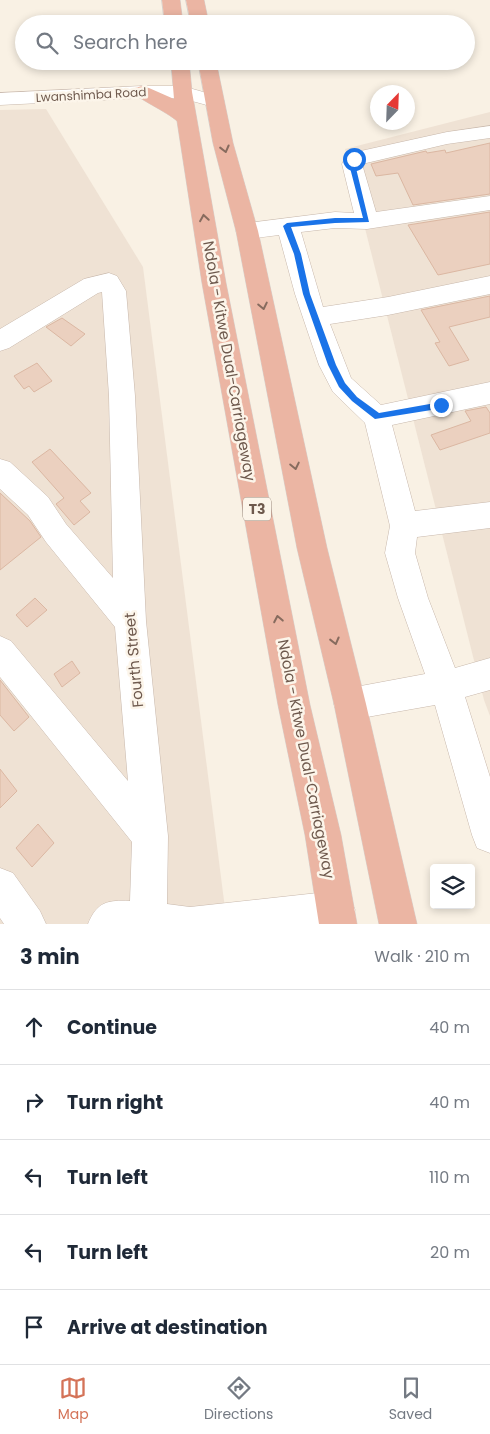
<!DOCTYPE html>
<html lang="en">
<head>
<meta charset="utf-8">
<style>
  body { margin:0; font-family:Poppins,sans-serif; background:#f2f2f3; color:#1f2937 }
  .controls { position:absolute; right:15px; bottom:15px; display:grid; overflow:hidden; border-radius:5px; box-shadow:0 2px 8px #0003 }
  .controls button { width:45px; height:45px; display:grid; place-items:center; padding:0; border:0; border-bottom:1px solid #e0e1e3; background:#fff; color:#1f2937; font:25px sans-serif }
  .compass { position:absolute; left:370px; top:85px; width:45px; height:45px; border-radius:50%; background:#fff; box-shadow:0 2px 8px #0003; rotate:23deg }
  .stop { position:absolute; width:15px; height:15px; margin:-11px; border:4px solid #1a73e8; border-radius:50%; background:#fff }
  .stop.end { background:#1a73e8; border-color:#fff; box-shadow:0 1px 5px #0008 }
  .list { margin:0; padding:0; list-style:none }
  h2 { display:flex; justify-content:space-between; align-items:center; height:65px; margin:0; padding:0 20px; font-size:21px }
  h2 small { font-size:16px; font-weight:400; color:#747a83 }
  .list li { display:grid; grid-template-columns:32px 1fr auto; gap:15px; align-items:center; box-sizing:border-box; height:75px; padding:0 20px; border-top:1px solid #e0e1e3 }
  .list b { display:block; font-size:19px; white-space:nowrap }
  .list em { font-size:16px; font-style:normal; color:#747a83 }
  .icon { flex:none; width:28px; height:28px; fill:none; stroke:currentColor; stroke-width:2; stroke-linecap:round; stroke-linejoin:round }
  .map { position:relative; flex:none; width:490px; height:924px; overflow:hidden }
  .search { position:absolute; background:#fff; box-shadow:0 2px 8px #0003; left:15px; right:15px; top:15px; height:55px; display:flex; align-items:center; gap:12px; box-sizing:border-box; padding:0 18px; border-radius:28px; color:#747a83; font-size:19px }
  .sheet { height:440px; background:#fff }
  nav { display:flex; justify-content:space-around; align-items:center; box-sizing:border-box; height:70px; border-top:1px solid #e0e1e3; background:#fff; font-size:14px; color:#747a83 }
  nav a { display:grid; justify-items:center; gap:2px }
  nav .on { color:#d47358 }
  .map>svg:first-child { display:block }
  .residential { fill:#efe2d4 }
  .building { fill:#ebd0bf; stroke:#dbb7a2 }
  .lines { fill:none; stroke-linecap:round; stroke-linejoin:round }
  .minor-casing { stroke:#c8b8ac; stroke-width:1 }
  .highway-casing { stroke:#d6d1cd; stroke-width:1 }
  .minor { fill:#fff; fill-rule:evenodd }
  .highway { fill:#ebb5a3; fill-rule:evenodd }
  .oneway { stroke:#876b5e }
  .route { fill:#1a73e8 }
  .labels { text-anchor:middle; stroke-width:5; stroke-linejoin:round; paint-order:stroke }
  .far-street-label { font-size:12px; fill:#6e594d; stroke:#fcf5ea }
  .shield { fill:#fcf5ea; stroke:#99887c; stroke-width:1 }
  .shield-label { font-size:14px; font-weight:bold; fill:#6e594d }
  .street-label { font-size:15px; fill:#6e594d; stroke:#fcf5ea }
</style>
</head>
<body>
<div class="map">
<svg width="490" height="924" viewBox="0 0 490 924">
  <rect width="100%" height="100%" fill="#f9f1e4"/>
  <g class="residential">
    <path d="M46 109 143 267 227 924H0V110Z"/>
    <path d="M490 112V716L484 700 345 149Z"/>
  </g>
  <g class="building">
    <path d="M490 143V194L413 205 398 173 376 176 371 164 426 151 427 153 445 150 446 153Z"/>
    <path d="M490 212V264L438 275 408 225Z"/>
    <path d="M490 296V317L449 327 469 360 449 366 435 343 440 342 421 310Z"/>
    <path d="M62 318 85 334 71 346 46 327Z"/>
    <path d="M37 363 52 381 34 392 29 386 24 389 14 376Z"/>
    <path d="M486 407 490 413V433L440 450 431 435 471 421 465 411Z"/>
    <path d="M50 449 91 493 80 501 90 512 74 525 56 504 64 498 32 462Z"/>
    <path d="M0 493 30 521 41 537 0 570Z"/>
    <path d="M35 598 47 610 27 627 16 615Z"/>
    <path d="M72 661 80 673 62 687 54 674Z"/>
    <path d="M0 680 29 717 14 731 0 715Z"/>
    <path d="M0 769 17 791 0 808Z"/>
    <path d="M38 824 54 843 32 867 16 848Z"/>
  </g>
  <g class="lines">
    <g class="minor-casing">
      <g id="minor">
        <path d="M142 86H182L221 97 224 101 221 105 214 107 181 98H142L0 105V93Z"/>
        <path d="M490 126V138L447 144 362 164 376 212 490 196V210L367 229 335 228 301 232 323 307 388 297 490 276V294L388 315 330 324 351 378 381 405 490 382V404L392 425 415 511 490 502V528L417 537 415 553 428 598 455 668 490 658V690L465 697 490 777V853L477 848 472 835 435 705 350 720 338 716 334 704 338 692 350 688 425 674 398 598 385 553 390 526 365 423 333 392 319 365 295 294 279 235 247 239 239 237 236 231 239 225 247 223 335 212 354 213 342 164 347 154 447 132Z"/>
        <path d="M109 273 117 276 126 291 135 396 146 621 168 836 167 904 190 907 336 891 349 897 355 910 347 924H88C97 902 107 900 130 901L132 842 0 677V636L11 641 128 781 115 627 46 542 28 515 0 489V459L10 462 48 497 66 524 113 578 109 396 102 292 98 293 9 348 0 351V329L84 279Z"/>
        <path d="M0 868 13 873 40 911 46 924H4L0 918Z"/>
      </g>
    </g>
    <g class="highway-casing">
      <g id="highway">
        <path d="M162 0H180L183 24H165Z"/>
        <path d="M186 0H204L209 24H191Z"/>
        <path d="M171 61H189L192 92 226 283 310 705 341 835 357 924H319L305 835 278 705 202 283 177 121C167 112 137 98 132 92L135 88 142 86 149 88 174 99Z"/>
        <path d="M198 61H216L233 143 258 231 327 548 366 704 417 924H379L334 704 297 548 236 231 213 143Z"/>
      </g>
    </g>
    <use href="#minor" class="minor"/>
    <use href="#highway" class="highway"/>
  </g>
  <defs><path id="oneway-chevron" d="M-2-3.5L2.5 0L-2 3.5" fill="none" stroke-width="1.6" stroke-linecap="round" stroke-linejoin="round" transform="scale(1.25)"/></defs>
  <g class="oneway">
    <use href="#oneway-chevron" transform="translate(225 149) rotate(76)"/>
    <use href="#oneway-chevron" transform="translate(204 218) rotate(-99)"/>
    <use href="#oneway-chevron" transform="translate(263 306) rotate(78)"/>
    <use href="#oneway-chevron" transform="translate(295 466) rotate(78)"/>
    <use href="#oneway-chevron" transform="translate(278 619) rotate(-101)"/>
    <use href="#oneway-chevron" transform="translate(335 641) rotate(76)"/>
  </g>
  <path class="route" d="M351 158 357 159 355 164 369 222 335 223 291 227 301 254 310 294 336 365 345 383 357 397 379 413 441 402 444 403V408L375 419 352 401 339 387 328 365 303 294 294 254 283 226 287 223 335 218H363L349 164Z"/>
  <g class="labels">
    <g class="far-street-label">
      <text transform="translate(91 95) rotate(-3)" y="4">Lwanshimba Road</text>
    </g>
    <rect class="shield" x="243" y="497.5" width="28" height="23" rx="4"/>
    <g class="shield-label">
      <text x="257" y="514">T3</text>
    </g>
    <g class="street-label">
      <text transform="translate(229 361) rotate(80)" y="5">Ndola - Kitwe Dual-Carriageway</text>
      <text transform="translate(134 660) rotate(-95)" y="5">Fourth Street</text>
      <text transform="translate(306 759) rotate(79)" y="5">Ndola - Kitwe Dual-Carriageway</text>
    </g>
  </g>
</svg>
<div class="controls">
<button><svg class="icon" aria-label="layers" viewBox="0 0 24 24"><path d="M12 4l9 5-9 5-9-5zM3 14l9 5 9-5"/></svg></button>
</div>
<svg class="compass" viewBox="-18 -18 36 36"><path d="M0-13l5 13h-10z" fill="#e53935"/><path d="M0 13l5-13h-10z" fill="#747a83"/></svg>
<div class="stop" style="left:354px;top:159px"></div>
<div class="stop end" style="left:441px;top:405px"></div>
<div class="search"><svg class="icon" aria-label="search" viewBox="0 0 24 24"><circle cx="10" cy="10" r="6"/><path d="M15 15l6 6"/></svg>Search here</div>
</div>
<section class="sheet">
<h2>3 min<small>Walk · 210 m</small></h2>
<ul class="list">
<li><svg class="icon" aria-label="ahead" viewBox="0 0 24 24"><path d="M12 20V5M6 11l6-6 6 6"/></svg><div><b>Continue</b></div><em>40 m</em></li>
<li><svg class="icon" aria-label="right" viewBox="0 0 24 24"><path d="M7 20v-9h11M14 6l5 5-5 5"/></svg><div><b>Turn right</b></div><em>40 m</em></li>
<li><svg class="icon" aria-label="left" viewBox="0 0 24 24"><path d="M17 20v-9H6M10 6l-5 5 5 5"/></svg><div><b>Turn left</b></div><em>110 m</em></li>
<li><svg class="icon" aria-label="left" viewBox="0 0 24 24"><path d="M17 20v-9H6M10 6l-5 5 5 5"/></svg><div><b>Turn left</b></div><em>20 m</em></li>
<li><svg class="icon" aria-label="arrive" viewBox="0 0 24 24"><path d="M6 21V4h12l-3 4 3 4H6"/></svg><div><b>Arrive at destination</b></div></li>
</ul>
</section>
<nav>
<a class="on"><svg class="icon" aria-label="map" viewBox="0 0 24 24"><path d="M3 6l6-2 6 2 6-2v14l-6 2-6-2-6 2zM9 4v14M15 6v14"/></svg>Map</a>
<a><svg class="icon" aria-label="directions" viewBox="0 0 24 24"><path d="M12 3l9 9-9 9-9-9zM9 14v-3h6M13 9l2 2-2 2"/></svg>Directions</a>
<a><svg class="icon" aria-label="saved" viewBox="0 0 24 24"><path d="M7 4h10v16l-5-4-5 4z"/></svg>Saved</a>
</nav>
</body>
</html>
